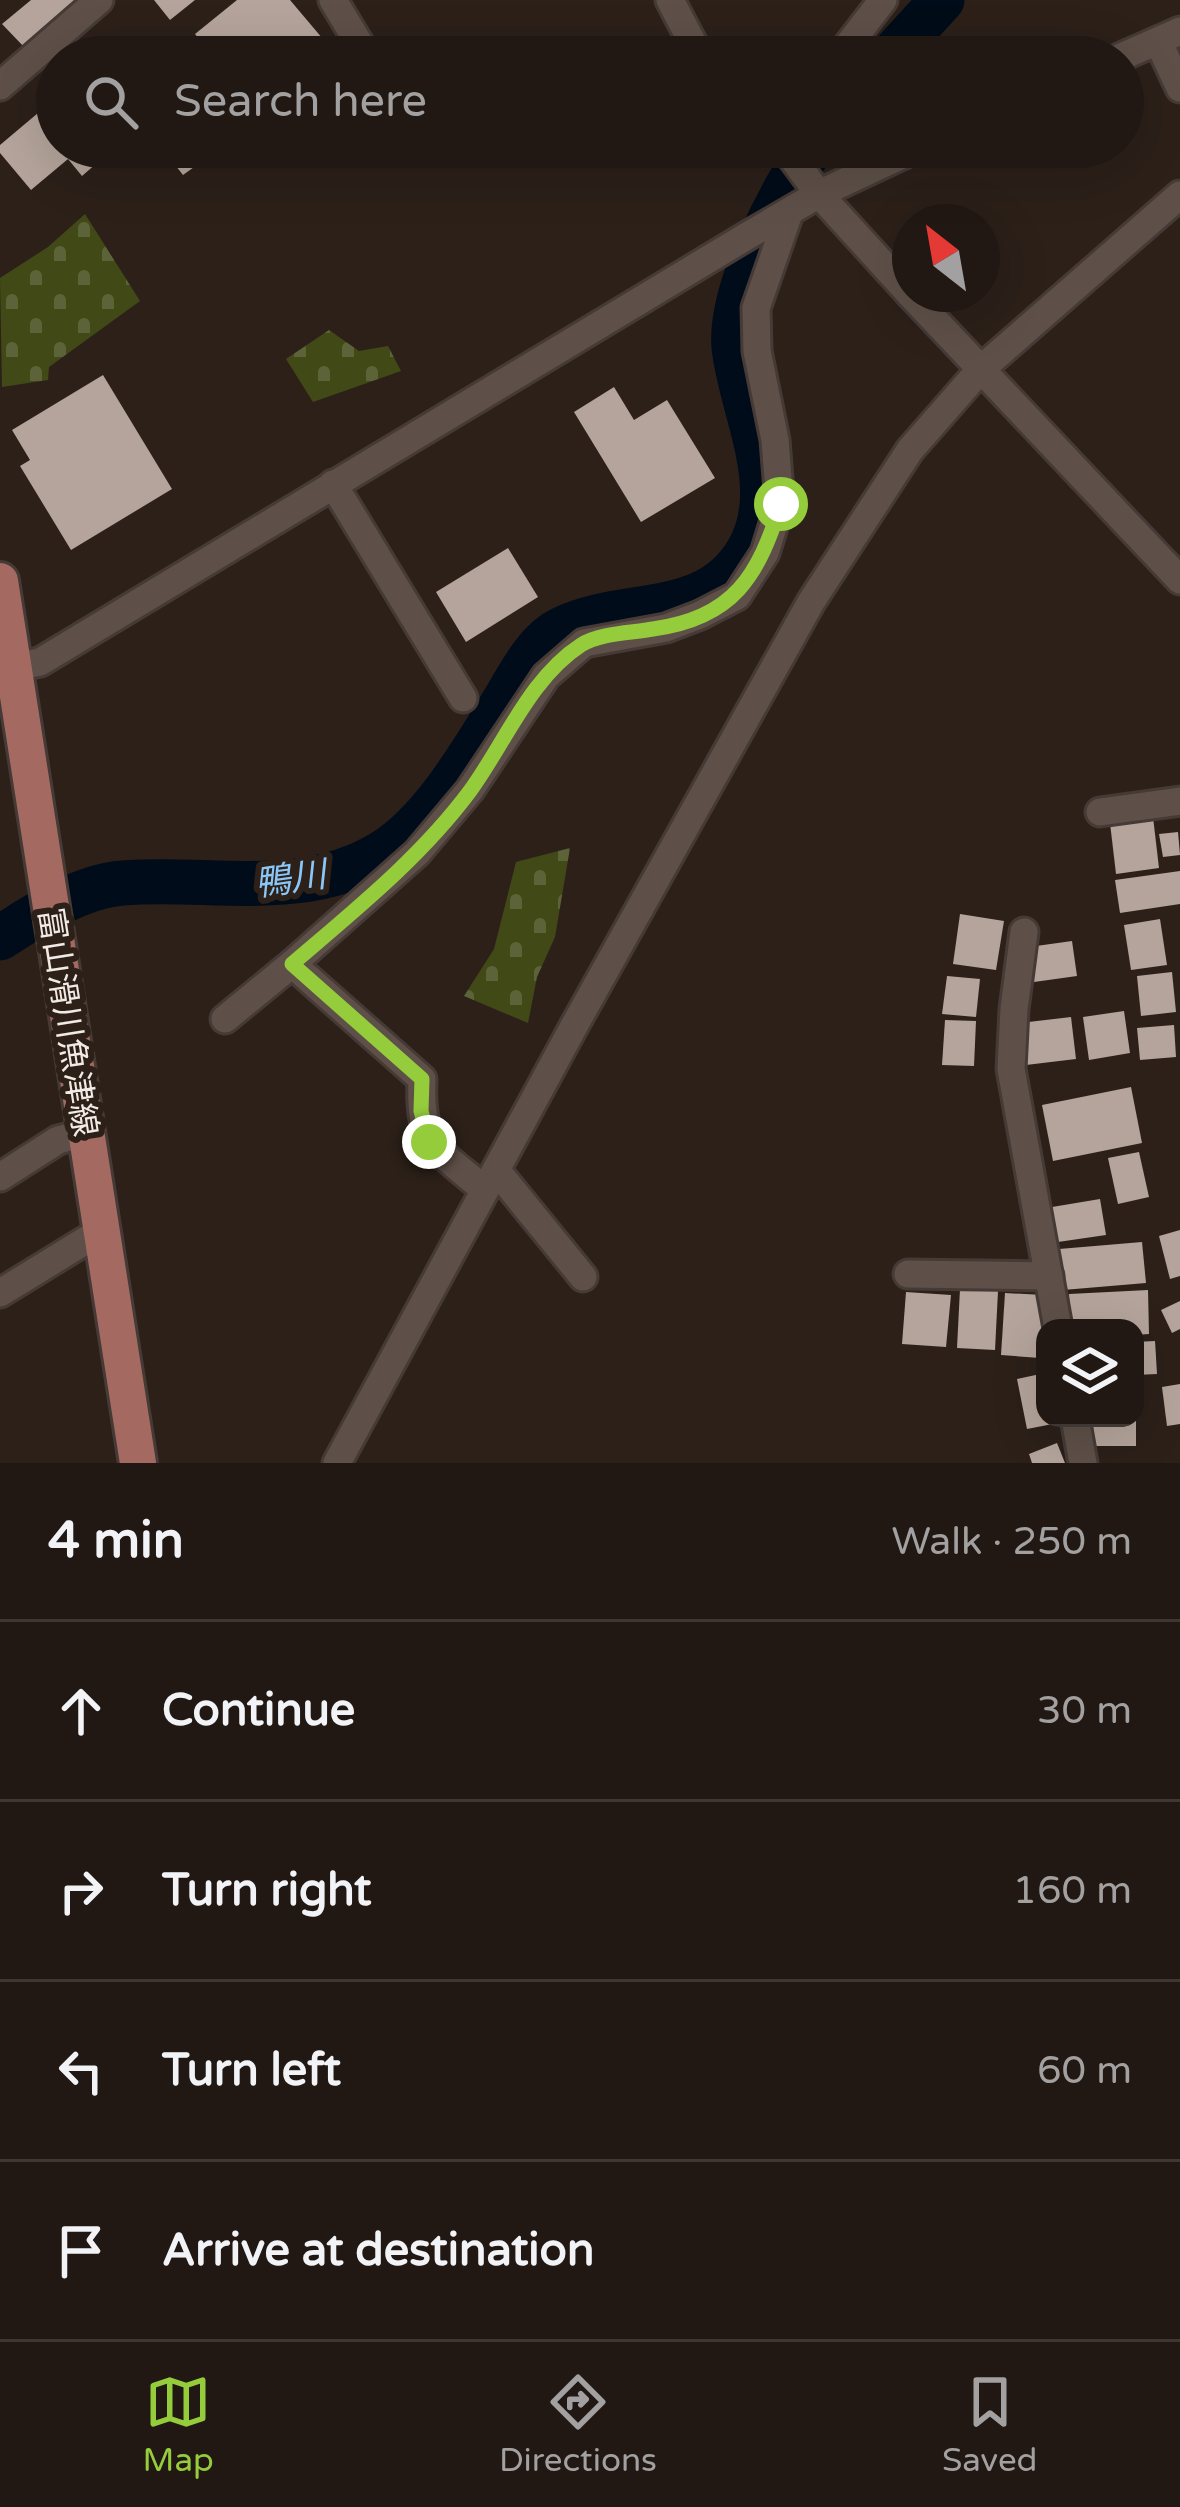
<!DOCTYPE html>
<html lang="en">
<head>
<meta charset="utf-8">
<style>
  body { margin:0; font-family:"Varela Round","Noto Sans JP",sans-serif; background:#2d2521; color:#f1f3f6 }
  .controls { position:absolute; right:36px; bottom:36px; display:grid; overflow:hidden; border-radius:24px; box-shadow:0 12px 48px #0002 }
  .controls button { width:108px; height:108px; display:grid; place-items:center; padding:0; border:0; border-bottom:3px solid #3e3733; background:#211813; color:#f1f3f6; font:60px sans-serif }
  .compass { position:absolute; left:892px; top:204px; width:108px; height:108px; border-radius:50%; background:#211813; box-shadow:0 12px 48px #0002; rotate:329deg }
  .stop { position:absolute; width:36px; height:36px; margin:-27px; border:9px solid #94cc3c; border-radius:50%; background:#fff }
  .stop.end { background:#94cc3c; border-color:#fff; box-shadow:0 3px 12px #0008 }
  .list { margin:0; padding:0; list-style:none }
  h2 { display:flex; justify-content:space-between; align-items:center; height:156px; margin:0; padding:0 48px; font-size:51px }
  h2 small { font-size:39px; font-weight:400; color:#a2a0a0 }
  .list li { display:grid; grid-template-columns:78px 1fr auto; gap:36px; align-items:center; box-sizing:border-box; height:180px; padding:0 48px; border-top:3px solid #3e3733 }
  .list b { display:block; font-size:45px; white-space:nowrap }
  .list em { font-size:39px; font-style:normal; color:#a2a0a0 }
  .icon { flex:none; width:66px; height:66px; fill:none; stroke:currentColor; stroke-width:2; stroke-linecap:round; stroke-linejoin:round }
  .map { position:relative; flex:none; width:1180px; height:1463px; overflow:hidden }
  .search { position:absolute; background:#211813; box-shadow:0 12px 48px #0002; left:36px; right:36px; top:36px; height:132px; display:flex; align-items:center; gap:30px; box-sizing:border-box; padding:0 42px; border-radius:66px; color:#a2a0a0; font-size:45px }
  .sheet { height:876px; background:#211813 }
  nav { display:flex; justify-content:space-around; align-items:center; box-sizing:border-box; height:168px; border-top:3px solid #3e3733; background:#211813; font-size:33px; color:#a2a0a0 }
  nav a { display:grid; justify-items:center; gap:6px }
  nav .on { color:#94cc3c }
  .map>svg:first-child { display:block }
  .cemetery { fill:url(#cemetery-stones) }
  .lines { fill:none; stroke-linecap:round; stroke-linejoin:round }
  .river { stroke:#000c19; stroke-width:45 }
  .building { fill:#b4a49b }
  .minor-casing { stroke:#453a36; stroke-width:33 }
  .major-casing { stroke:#453a36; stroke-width:42 }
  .minor { stroke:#5e5048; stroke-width:27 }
  .major { stroke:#a46a61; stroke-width:36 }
  .route { stroke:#94cc3c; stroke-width:15 }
  .labels { text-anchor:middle; stroke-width:12; stroke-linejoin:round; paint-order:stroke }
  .street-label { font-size:33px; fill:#f2eae5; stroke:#2c2019 }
  .water-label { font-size:36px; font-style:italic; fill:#8ac7f9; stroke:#2c2019 }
</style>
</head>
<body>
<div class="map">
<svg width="1180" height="1463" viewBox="0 0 1180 1463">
  <defs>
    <pattern id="cemetery-stones" width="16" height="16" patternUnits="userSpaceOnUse" patternTransform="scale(3)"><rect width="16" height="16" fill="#414916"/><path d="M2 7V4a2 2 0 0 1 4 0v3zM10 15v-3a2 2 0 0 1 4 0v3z" fill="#5d6338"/></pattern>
  </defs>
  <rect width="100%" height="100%" fill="#2c2019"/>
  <g class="cemetery">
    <path d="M85 214 140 301 49 367 48 380 2 387 0 278 48 247Z"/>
    <path d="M329 330 359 351 388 346 401 371 313 402 286 359Z"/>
    <path d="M570 848 555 937 537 977 528 1023 464 996 494 949 516 862Z"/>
  </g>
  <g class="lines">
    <g class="river">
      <path d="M890 57 942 0"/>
      <path d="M0 938C35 915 81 886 123 883 208 876 304 901 382 853 431 823 471 755 501 706 517 681 534 642 562 629 625 598 707 622 748 551 785 488 741 411 734 347 729 293 780 189 813 147"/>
    </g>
  </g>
  <g class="building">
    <path d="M31 0H79L25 48 2 24Z"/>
    <path d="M154 0H195L170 20Z"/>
    <path d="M237 0H290L328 45 314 57H214L195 34Z"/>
    <path d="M57 97V147H89L86 150 97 163 82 176 68 159 31 190 0 153V145Z"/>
    <path d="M161 147H190L201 162 183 175Z"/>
    <path d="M103 375 172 489 71 550 20 466 30 460 12 430Z"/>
    <path d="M614 387 634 420 667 400 715 478 641 522 574 412Z"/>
    <path d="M508 548 538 597 466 642 436 592Z"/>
    <path d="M1153 817 1159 868 1116 874 1110 823Z"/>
    <path d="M1178 832 1180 855 1163 857 1159 834Z"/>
    <path d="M1180 871V904L1120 913 1115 880Z"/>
    <path d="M960 914 1004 921 996 970 953 964Z"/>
    <path d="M1160 919 1167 965 1131 970 1124 925Z"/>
    <path d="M1072 941 1077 976 1034 982 1029 947Z"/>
    <path d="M1172 972 1176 1012 1141 1016 1137 976Z"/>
    <path d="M947 976 980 979 976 1017 942 1014Z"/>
    <path d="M1124 1011 1130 1053 1089 1060 1083 1017Z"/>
    <path d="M1071 1017 1076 1059 1026 1065 1020 1023Z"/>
    <path d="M945 1020 976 1021 974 1066 942 1065Z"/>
    <path d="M1174 1025 1176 1057 1140 1060 1137 1028Z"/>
    <path d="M1131 1087 1142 1143 1053 1161 1042 1105Z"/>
    <path d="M1139 1152 1149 1197 1118 1204 1108 1158Z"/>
    <path d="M1100 1199 1106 1235 1058 1242 1052 1207Z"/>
    <path d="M1180 1230V1276L1170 1279 1159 1236Z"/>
    <path d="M1142 1242 1146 1283 1063 1290 1059 1249Z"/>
    <path d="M960 1289 998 1291 995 1350 957 1348Z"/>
    <path d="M1148 1290 1149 1334 1135 1335V1328H1071L1069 1294Z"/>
    <path d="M906 1292 951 1295 946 1347 902 1344Z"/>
    <path d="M1005 1293 1044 1295 1040 1358 1001 1355Z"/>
    <path d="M1180 1301V1329L1172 1333 1161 1310Z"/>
    <path d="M1155 1341 1157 1374 1135 1375V1342Z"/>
    <path d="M1045 1373V1418H1062L1063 1422 1027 1429 1017 1379Z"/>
    <path d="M1180 1384V1424L1167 1426 1162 1387Z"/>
    <rect x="1088" y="1418" width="48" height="28"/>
    <path d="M1057 1443 1065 1463H1032L1029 1454Z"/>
  </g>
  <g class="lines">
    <g class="minor-casing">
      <g id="minor">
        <path d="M333 0 363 50"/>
        <path d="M670 0 700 57"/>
        <path d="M1158 41 1180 88"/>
        <path d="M839 57 883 0"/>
        <path d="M1121 57 1180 31"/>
        <path d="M0 86 99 0"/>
        <path d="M784 147 819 194 910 294"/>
        <path d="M910 294 1180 580"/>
        <path d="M333 484 463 698"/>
        <path d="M0 670 40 662 747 236 819 194 919 147"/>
        <path d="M1100 812 1180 801"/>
        <path d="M1024 932 1014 1009 1011 1069 1058 1328"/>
        <path d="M292 964 417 853 470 790 546 676 584 643 666 628 700 615 737 596 765 553 780 504 775 440 757 351 756 308 789 213"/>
        <path d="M225 1019 292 964 422 1079C419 1146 438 1150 485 1190"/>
        <path d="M496 1170 583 1277"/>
        <path d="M0 1177 58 1140 86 1133"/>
        <path d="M908 1274 1049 1276"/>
        <path d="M0 1293 101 1231"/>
        <path d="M1075 1418 1083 1463"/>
        <path d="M337 1463 573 1028 811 602 910 450 980 370 1180 195"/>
      </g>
    </g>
    <g class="major-casing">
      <path id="major" d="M0 581 138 1463"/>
    </g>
    <use href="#minor" class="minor"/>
    <use href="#major" class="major"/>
  </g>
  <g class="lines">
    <path class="route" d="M429 1142 421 1111 422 1079 292 964C355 910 420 858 470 791 505 743 530 678 581 645 600 633 631 633 653 629 734 618 758 576 781 504"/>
  </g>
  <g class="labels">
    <g class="street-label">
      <text transform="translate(69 1022) rotate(81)" y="12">富山滑川魚津線</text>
    </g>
    <g class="water-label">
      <text transform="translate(290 878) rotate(-8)" y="13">鴨川</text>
    </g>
  </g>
</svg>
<div class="controls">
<button><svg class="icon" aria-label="layers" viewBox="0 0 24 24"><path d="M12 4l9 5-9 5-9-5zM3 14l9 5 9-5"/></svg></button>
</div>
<svg class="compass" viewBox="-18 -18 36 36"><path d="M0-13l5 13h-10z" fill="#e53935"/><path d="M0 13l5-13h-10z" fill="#a2a0a0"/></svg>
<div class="stop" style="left:781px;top:504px"></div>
<div class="stop end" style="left:429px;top:1142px"></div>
<div class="search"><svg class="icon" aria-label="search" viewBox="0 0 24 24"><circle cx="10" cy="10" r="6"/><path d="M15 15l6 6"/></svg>Search here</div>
</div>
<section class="sheet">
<h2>4 min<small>Walk · 250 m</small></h2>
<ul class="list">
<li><svg class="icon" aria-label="ahead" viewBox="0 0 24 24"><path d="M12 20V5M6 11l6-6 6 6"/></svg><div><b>Continue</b></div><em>30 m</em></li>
<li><svg class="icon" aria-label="right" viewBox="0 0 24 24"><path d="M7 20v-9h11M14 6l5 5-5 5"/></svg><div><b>Turn right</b></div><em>160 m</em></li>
<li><svg class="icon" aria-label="left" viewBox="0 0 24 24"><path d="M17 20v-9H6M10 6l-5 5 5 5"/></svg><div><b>Turn left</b></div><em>60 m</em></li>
<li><svg class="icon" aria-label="arrive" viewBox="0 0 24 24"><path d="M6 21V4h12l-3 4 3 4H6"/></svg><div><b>Arrive at destination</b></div></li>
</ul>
</section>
<nav>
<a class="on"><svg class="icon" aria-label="map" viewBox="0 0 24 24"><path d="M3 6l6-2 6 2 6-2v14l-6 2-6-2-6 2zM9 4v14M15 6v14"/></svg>Map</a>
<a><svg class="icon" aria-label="directions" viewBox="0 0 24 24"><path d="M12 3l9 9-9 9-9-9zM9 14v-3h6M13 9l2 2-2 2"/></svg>Directions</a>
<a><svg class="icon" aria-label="saved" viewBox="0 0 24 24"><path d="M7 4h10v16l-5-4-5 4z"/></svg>Saved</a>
</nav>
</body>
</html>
